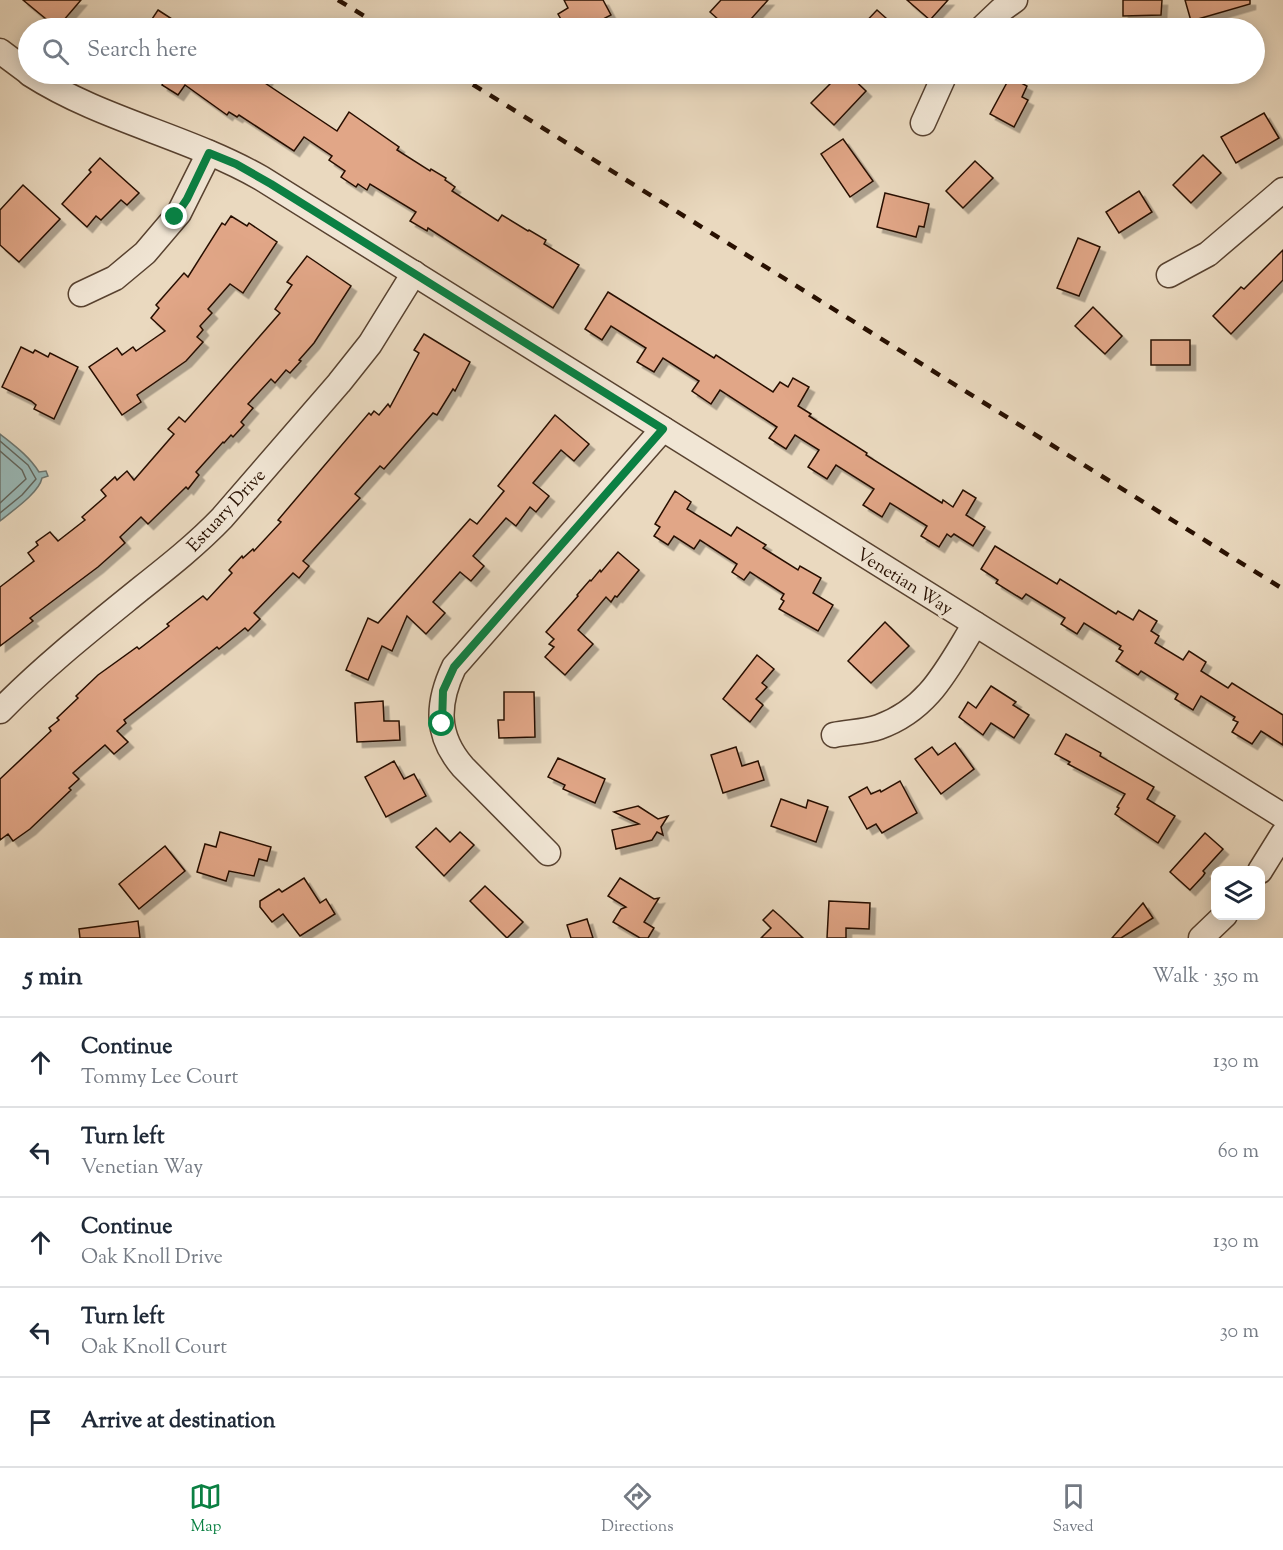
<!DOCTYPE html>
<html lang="en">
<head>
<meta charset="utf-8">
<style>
  body { margin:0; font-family:"Sorts Mill Goudy",serif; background:#f2f2f3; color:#1f2937 }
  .controls { position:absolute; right:18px; bottom:18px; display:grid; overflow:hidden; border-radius:12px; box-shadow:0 3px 15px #0003 }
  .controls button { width:54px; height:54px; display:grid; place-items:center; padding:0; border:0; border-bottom:2px solid #e0e1e3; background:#fff; color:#1f2937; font:30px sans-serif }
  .stop { position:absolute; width:18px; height:18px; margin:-14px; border:4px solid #0b8043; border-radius:50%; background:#fff }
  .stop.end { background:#0b8043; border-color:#fff; box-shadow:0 2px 6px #0008 }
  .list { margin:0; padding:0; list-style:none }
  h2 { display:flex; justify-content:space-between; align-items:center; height:78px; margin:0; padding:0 24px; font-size:26px }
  h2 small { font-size:20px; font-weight:400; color:#747a83 }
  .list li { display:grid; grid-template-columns:39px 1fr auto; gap:18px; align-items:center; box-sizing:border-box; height:90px; padding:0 24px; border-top:2px solid #e0e1e3 }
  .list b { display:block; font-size:22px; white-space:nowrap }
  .list p { margin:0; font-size:20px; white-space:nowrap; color:#747a83 }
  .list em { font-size:20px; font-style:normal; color:#747a83 }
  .icon { flex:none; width:33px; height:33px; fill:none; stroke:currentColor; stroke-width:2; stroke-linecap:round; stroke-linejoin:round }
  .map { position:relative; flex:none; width:1283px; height:938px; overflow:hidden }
  .search { position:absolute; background:#fff; box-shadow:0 3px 15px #0003; left:18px; right:18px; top:18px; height:66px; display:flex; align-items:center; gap:15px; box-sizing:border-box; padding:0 21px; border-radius:33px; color:#747a83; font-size:22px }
  .sheet { height:528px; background:#fff }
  nav { display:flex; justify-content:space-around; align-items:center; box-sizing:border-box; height:84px; border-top:2px solid #e0e1e3; background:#fff; font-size:16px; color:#747a83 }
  nav a { display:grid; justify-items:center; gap:3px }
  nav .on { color:#0b8043 }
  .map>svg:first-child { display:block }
  .water { fill:#99b9b8; stroke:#6c756f; stroke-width:1.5 }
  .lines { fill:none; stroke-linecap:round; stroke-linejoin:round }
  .shore { stroke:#60645c; stroke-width:1.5 }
  .building { fill:#e1a687; stroke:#281001; stroke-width:1.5; filter:url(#shadow) }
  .minor-casing { stroke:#584230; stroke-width:27 }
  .minor { stroke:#f1e6d5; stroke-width:24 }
  .rail { stroke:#281001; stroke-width:4.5; stroke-dasharray:10 10; stroke-linecap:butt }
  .route { stroke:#0b8043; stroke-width:8 }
  .labels { text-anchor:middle; stroke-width:6; stroke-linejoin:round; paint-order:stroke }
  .street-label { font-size:18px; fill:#281001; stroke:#f1e6d5 }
</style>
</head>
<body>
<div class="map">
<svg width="1283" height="938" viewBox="0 0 1283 938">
  <defs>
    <filter id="shadow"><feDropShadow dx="5.5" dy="5.5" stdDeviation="0" flood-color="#0004"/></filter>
  </defs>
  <rect width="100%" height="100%" fill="#ead9bf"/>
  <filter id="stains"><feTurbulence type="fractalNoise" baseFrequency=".00333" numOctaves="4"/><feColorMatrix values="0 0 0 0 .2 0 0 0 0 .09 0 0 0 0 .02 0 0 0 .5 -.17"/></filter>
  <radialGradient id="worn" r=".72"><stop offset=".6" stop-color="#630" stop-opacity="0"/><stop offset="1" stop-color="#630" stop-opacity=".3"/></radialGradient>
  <path class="water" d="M0 434C15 446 29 456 39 472L46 471 48 476 42 478C39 493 12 511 0 521Z"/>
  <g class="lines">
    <g class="shore">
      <path d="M0 441 28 465 36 479 22 495 0 513"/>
      <path d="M0 451 22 470 26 479 0 503"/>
    </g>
  </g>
  <g class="building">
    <path d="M23 0H81L57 28Z"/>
    <path d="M564 0H603L611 15 586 28H566L558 14 568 8Z"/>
    <path d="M721 0H768L743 28H728L710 12Z"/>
    <path d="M907 0H948L930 20Z"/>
    <path d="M1123 0H1162L1161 15 1123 16Z"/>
    <path d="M1185 0H1250V4L1191 21Z"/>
    <path d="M158 10 172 19 166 28H146Z"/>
    <path d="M877 10 897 28H860Z"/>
    <path d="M167 74H270L265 83 337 131 349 112 399 147 397 150 430 171 431 169 446 178 445 180 455 187 452 191 498 221 502 215 528 231 529 230 546 240 544 244 579 265 553 308 428 228 427 231 410 221 416 212 370 184 367 190 358 184 356 187 341 177 345 171 329 160 332 156 304 137 294 151 239 115 237 117 229 112 227 115 185 85 178 95 162 85 168 74Z"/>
    <path d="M840 74H848L866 91 834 125 811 103Z"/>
    <path d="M1010 77 1027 86 1022 97 1028 100 1014 127 990 114Z"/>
    <path d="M1264 113 1279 138 1236 163 1221 137Z"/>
    <path d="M843 139 873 181 850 197 821 154Z"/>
    <path d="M1203 155 1221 173 1191 203 1173 185Z"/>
    <path d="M100 158 139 193 127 205 121 200 101 220 96 216 87 227 62 204 91 172 89 170Z"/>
    <path d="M975 161 993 178 963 208 946 191Z"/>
    <path d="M23 185 60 219 19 262 0 245V210Z"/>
    <path d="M1139 191 1152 212 1119 233 1106 212Z"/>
    <path d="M885 193 929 204 924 227 919 226 916 237 877 227Z"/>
    <path d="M231 216 247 226 249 223 277 242 243 293 230 284 208 309 212 313 200 326 203 330 197 337 203 342 186 361 137 395 141 402 122 415 89 367 117 348 122 355 133 347 136 351 165 331 151 318 159 308 156 305 184 273 188 277 222 223 225 225Z"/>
    <path d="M1078 238 1100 247 1079 296 1057 288Z"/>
    <path d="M1283 250V280L1231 334 1213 316 1241 287 1244 289Z"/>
    <path d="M307 256 351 286 314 343 299 360 301 361 290 373 286 370 275 383 271 379 248 404 253 408 241 422 244 425 233 437 231 435 224 443 223 442 196 472 199 475 188 489 186 487 148 524 141 517 120 537 125 543 98 567 30 618 33 621 0 646V587L34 561 28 553 38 545 36 542 50 532 58 541 85 520 82 517 106 496 101 490 115 477 117 480 127 471 134 480 174 434 168 429 179 417 185 422 280 313 275 309 292 285 287 282Z"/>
    <path d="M608 292 714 358 716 355 773 392 780 382 788 387 793 378 809 387 798 406 811 414 809 416 867 453 866 455 942 503 943 500 953 507 963 490 976 498 966 515 985 527 973 546 954 534 951 537 947 534 939 547 921 536 927 526 890 503 882 517 863 505 874 489 836 465 827 479 808 467 819 450 795 435 786 449 769 438 777 427 720 390 711 404 692 391 699 381 663 358 654 372 637 362 646 348 611 326 602 340 585 329Z"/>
    <path d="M1093 307 1122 336 1105 354 1075 326Z"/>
    <path d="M424 334 470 362 455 391 453 389 437 415 433 413 384 469 380 466 355 494 360 498 303 561 309 566 299 578 293 573 254 613 260 619 248 631 245 628 219 649 217 647 124 720 126 723 117 731 128 742 114 754 105 745 73 773 79 779 69 788 71 790 30 829 13 841 8 834 0 840V779L51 731 49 728 59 720 57 718 78 698 76 696 98 675 137 647 139 649 169 626 167 624 203 596 207 600 232 573 229 570 242 556 243 558 253 549 254 551 281 522 278 520 369 413 371 415 374 411 379 415 388 404 390 407 419 353 414 350Z"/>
    <rect x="1151" y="340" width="39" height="25"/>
    <path d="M21 347 33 353 35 350 48 357 50 353 78 367 54 419 34 409 36 405 31 401 2 387Z"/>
    <path d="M555 415 589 444 574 461 561 450 533 483 549 496 536 512 530 507 516 526 506 518 473 556 484 566 471 581 460 572 433 602 445 613 426 634 407 616 392 651 382 646 368 680 346 670 368 618 378 623 470 519 477 524 504 491 498 486Z"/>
    <path d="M675 491 691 502 687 509 731 536 737 527 766 545 763 548 798 570 800 566 821 578 813 593 833 605 818 631 779 609 784 601 781 599 784 594 750 572 744 580 732 572 737 564 700 540 694 549 674 536 668 545 654 536 660 527 655 524Z"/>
    <path d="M995 546 1057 584 1060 579 1116 614 1118 611 1133 620 1139 610 1157 621 1151 631 1159 636 1155 643 1183 660 1189 651 1206 662 1201 671 1228 688 1232 683 1283 715V745L1261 731 1252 744 1232 732 1238 722 1233 720 1235 717 1201 696 1193 710 1175 699 1178 694 1141 671 1138 675 1116 661 1123 651 1119 649 1121 646 1084 623 1077 634 1061 624 1065 618 1026 594 1022 599 996 583 998 580 981 569Z"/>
    <path d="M618 552 639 570 617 597 615 596 611 602 606 597 578 630 593 644 565 675 545 657 554 647 549 644 554 639 546 632 578 596 577 595 590 580 591 581 600 570 601 572Z"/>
    <path d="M885 622 909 646 871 683 848 661Z"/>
    <path d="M757 655 774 669 762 683 767 687 756 699 763 705 750 722 723 699Z"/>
    <path d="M991 686 1016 702 1013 705 1029 715 1014 738 991 723 983 735 959 717 968 702 976 708Z"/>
    <path d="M504 692H534L535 737 499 738 498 720H504Z"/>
    <path d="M383 701 384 721H399L400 740 357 742 355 703Z"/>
    <path d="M1066 734 1101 753 1100 756 1154 787 1147 799 1175 816 1158 843 1115 814 1119 808 1117 807 1125 794 1068 764 1070 762 1055 754Z"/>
    <path d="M955 743 974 769 941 794 915 759 932 747 938 755Z"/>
    <path d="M736 747 742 766 758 761 764 780 723 793 711 755Z"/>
    <path d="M558 758 605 779 595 803 563 789 565 785 548 777Z"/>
    <path d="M394 761 404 779 414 774 426 796 386 817 365 777Z"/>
    <path d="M900 781 917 813 882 833 876 824 867 829 849 797 867 787 871 794 880 790 881 792Z"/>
    <path d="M781 799 806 808 808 800 828 807 816 842 771 826Z"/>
    <path d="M638 806 658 819 668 816 661 827 663 835 657 832 652 840 616 849 612 830 639 824 614 812Z"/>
    <path d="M436 828 450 842 460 832 474 845 444 876 416 847Z"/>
    <path d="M220 832 271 847 267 861 259 859 254 876 229 871 226 881 197 872 205 844 216 847Z"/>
    <path d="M1205 833 1223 849 1203 871 1205 873 1203 876 1190 890 1170 872Z"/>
    <path d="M165 846 185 871 139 909 119 884Z"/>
    <path d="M304 878 320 903 326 899 335 914 300 936 283 914 272 922 260 907V901L279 889 282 892Z"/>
    <path d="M620 878 654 899 659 898 644 922 654 928 648 938H640L613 922 621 909 626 907 608 896Z"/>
    <path d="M485 886 523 922 507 938 470 901Z"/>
    <path d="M829 901 870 903 869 929 846 928V938H827Z"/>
    <path d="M1143 903 1153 918 1121 938H1112Z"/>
    <path d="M773 910 781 917 803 938H761L771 928 763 920Z"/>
    <path d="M587 919 593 938H571L567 925Z"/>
    <path d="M138 921 140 938H80L79 929Z"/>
  </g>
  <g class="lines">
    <g class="minor-casing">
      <g id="minor">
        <path d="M982 28 1001 10 1015 0"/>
        <path d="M0 51 28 72"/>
        <path d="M30 74C102 120 187 136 261 178L1283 816"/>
        <path d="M923 123 945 74"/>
        <path d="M1169 275 1208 254 1283 190"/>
        <path d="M81 294 115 278 145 253 179 213 209 153"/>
        <path d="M0 711C43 667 91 629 139 590 168 567 196 545 222 518L339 383 370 344 414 273"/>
        <path d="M834 735C848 732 865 732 879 727 930 709 948 667 975 624"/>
        <path d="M548 853 463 767C435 735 437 703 454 667L663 429"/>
        <path d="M1260 871 1283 834"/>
        <path d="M1201 938 1225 915"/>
      </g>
    </g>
    <use href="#minor" class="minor"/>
    <g class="rail">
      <path d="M338 0 384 28"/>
      <path d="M456 74 1283 589"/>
    </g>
  </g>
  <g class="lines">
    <path class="route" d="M175 217 187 199 209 153 236 164 271 184 663 429 454 667 443 691 442 724"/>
  </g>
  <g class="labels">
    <g class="street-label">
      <text transform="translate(226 510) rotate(-47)" y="6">Estuary Drive</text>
      <text transform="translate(905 581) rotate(32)" y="6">Venetian Way</text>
    </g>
  </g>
  <rect width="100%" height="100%" filter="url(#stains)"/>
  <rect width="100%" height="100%" fill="url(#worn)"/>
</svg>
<div class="controls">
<button><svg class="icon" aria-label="layers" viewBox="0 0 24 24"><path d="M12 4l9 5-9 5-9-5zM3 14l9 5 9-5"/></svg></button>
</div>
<div class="stop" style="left:442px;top:724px"></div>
<div class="stop end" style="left:175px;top:217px"></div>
<div class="search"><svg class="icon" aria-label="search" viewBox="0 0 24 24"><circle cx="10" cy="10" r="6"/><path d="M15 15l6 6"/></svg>Search here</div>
</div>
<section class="sheet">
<h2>5 min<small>Walk · 350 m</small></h2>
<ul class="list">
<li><svg class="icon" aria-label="ahead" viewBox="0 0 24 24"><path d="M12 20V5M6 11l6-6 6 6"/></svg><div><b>Continue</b><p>Tommy Lee Court</p></div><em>130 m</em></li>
<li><svg class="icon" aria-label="left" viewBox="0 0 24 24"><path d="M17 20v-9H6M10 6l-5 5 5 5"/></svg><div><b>Turn left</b><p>Venetian Way</p></div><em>60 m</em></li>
<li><svg class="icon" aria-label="ahead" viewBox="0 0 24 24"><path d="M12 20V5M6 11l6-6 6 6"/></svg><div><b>Continue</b><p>Oak Knoll Drive</p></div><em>130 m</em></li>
<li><svg class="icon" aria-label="left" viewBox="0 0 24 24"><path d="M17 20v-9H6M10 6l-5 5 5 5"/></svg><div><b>Turn left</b><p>Oak Knoll Court</p></div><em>30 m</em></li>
<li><svg class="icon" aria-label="arrive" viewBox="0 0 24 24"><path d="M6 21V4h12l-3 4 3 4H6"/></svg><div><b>Arrive at destination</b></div></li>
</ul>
</section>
<nav>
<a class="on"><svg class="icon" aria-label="map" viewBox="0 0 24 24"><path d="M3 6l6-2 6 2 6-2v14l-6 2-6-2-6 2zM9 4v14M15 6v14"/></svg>Map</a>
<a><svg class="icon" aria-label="directions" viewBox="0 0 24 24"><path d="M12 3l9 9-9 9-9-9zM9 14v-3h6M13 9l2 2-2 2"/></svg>Directions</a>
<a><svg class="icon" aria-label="saved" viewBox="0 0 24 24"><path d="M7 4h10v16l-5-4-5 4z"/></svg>Saved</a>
</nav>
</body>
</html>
